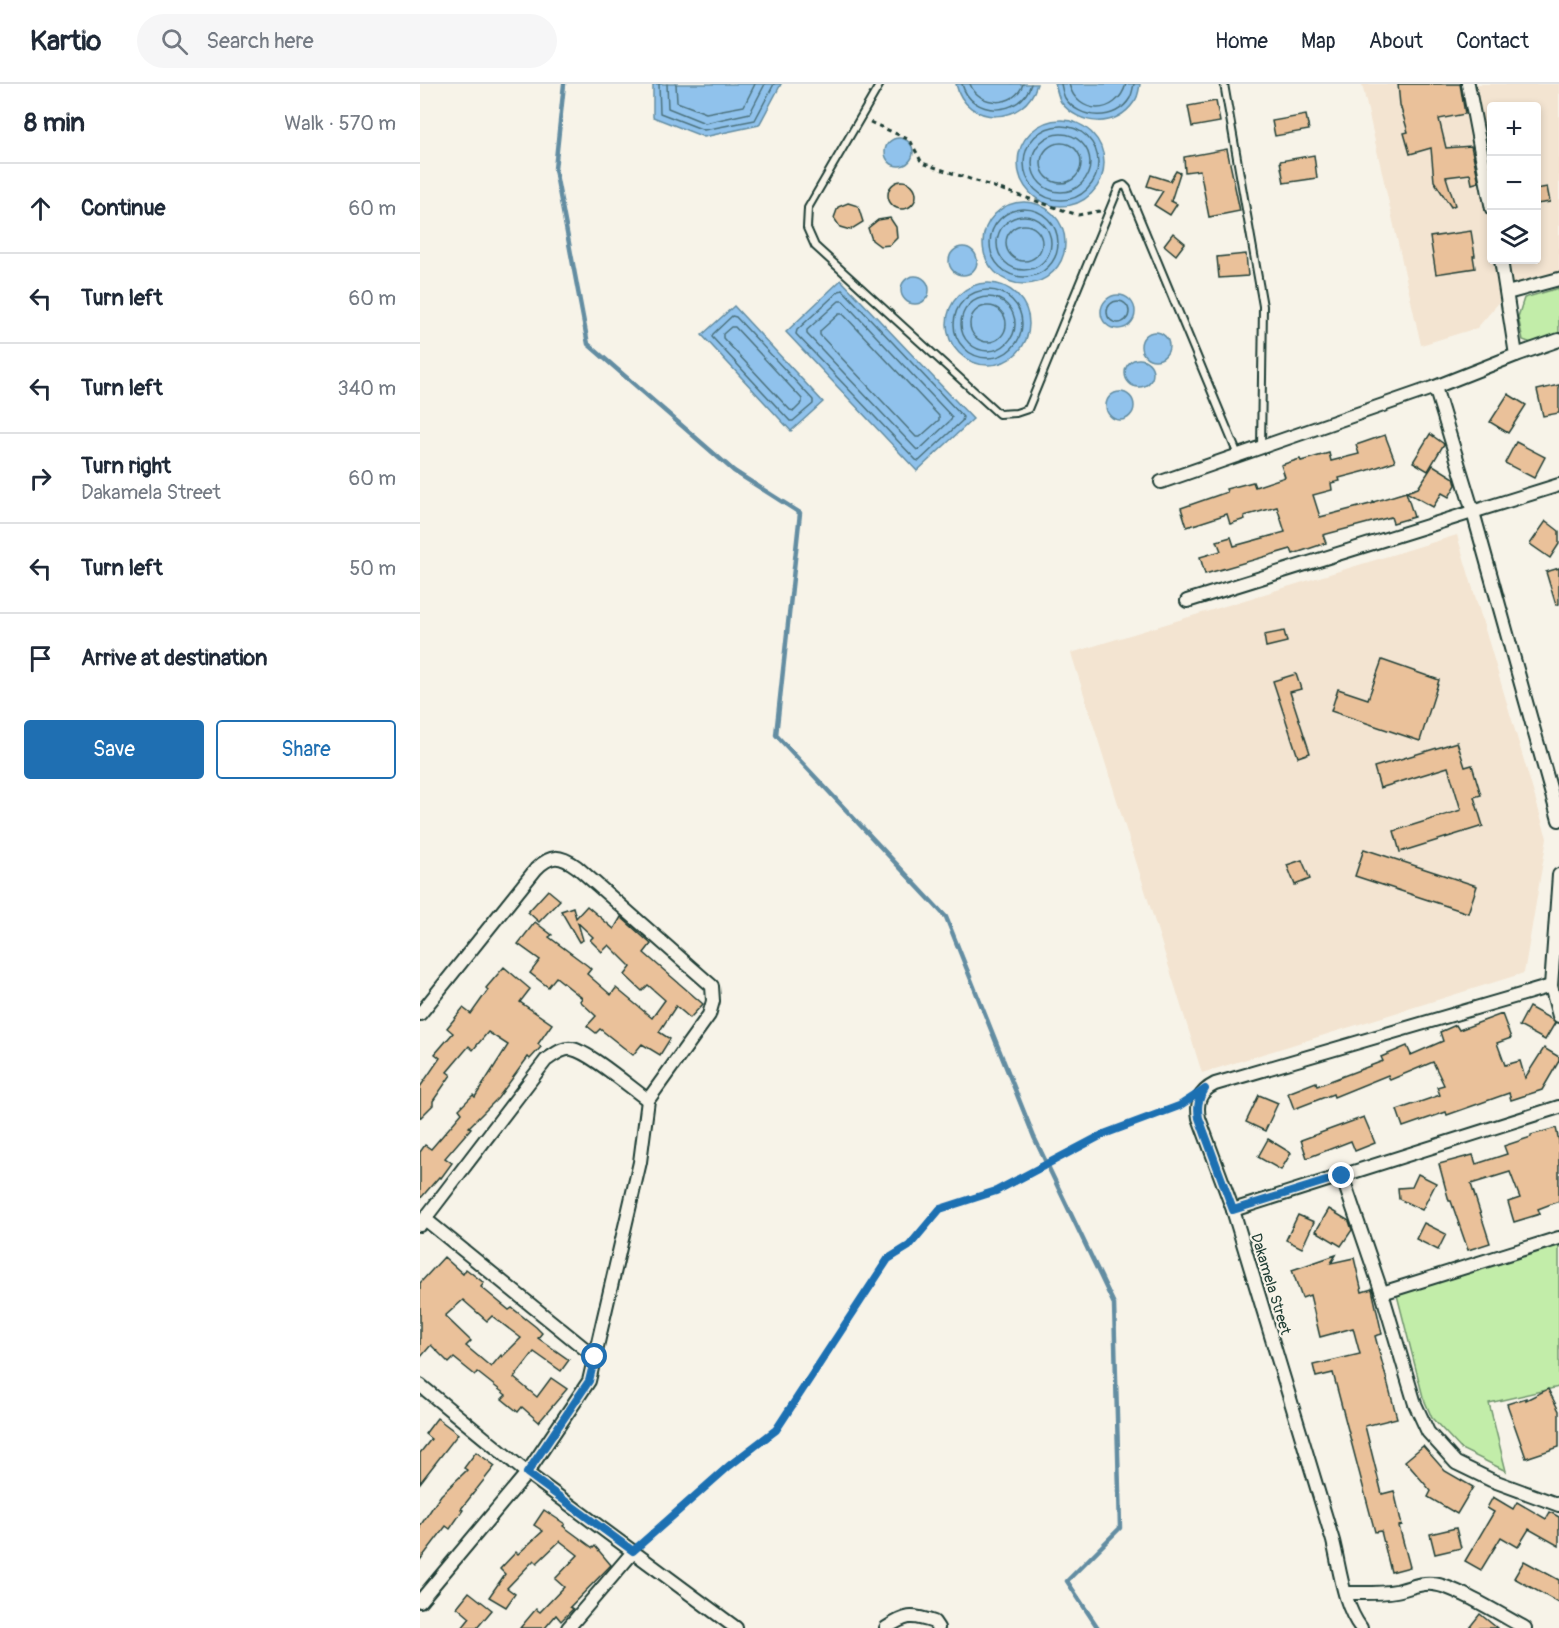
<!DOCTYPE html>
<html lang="en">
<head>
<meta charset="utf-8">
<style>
  body { margin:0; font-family:Pangolin,sans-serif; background:#f6f6f7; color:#1f2937 }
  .controls { position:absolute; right:18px; top:18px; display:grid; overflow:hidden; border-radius:6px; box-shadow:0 3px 9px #0003 }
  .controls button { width:54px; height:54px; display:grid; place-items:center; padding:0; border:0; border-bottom:2px solid #e0e1e3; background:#fff; color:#1f2937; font:30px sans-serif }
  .stop { position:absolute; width:18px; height:18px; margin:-14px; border:4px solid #1f6fb2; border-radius:50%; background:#fff }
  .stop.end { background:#1f6fb2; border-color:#fff; box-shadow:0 2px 6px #0008 }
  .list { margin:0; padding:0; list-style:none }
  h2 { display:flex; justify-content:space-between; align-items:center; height:78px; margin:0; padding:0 24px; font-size:26px }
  h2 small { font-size:20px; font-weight:400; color:#747a83 }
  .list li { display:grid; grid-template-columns:39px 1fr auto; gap:18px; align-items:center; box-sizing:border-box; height:90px; padding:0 24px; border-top:2px solid #e0e1e3 }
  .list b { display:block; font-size:22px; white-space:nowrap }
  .list p { margin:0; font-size:20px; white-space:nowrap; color:#747a83 }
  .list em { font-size:20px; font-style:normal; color:#747a83 }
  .actions { display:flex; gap:12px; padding:18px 24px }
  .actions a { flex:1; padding:14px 0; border:2px solid #1f6fb2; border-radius:6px; text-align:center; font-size:21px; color:#1f6fb2 }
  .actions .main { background:#1f6fb2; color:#fff }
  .icon { flex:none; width:33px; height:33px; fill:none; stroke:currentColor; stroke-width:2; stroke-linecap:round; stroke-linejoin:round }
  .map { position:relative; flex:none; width:1139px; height:1544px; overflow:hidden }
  header { display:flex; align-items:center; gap:36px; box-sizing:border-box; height:84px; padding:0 30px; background:#fff; border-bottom:2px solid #e0e1e3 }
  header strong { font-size:28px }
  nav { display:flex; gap:33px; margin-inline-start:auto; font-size:21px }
  .search { width:420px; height:54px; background:#f6f6f7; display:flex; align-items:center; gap:15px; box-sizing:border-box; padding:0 21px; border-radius:33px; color:#747a83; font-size:22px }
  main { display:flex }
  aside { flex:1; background:#fff }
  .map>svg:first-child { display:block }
  .built { fill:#f3e4d1; fill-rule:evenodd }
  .green { fill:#c2eda9; stroke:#70956e; stroke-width:1.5 }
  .water { fill:#90c2ec; stroke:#638da2; stroke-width:1.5 }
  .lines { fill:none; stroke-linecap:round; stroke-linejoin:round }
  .shore { stroke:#4c727e; stroke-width:1.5 }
  .stream { stroke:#638da2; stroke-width:4.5 }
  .building { fill:#eac19a; stroke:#1f3d34; stroke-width:1.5; fill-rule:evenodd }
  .lane-casing { stroke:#1f3d34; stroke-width:10 }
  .street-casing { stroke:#1f3d34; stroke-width:16 }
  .path { stroke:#1f3d34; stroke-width:3; stroke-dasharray:4.5 4.5; stroke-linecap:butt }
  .lane { stroke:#f7f3e8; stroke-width:6 }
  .street { stroke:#f7f3e8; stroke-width:12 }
  .route { stroke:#1f6fb2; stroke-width:8 }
  .labels { text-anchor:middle; stroke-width:4.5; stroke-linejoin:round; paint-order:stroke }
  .street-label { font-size:15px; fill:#1f3d34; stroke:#f7f3e8 }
</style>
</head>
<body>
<header>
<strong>Kartio</strong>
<div class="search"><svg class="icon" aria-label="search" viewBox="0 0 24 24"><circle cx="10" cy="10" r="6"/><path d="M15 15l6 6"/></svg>Search here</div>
<nav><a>Home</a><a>Map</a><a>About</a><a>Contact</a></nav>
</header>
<main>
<aside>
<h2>8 min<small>Walk · 570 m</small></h2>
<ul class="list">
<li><svg class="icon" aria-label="ahead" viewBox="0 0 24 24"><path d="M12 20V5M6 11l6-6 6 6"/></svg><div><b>Continue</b></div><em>60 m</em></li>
<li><svg class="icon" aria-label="left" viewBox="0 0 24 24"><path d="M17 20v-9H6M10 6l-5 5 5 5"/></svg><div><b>Turn left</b></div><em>60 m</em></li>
<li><svg class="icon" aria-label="left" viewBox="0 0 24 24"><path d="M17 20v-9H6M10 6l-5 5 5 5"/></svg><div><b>Turn left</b></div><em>340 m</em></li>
<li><svg class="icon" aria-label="right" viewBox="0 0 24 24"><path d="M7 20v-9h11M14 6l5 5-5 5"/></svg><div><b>Turn right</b><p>Dakamela Street</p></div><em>60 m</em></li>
<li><svg class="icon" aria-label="left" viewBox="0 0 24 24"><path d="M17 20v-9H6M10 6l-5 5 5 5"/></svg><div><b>Turn left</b></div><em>50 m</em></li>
<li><svg class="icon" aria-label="arrive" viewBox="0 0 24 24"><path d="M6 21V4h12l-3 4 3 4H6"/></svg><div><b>Arrive at destination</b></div></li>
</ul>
<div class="actions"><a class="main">Save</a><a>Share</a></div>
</aside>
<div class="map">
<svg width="1139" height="1544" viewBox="0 0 1139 1544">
  <rect width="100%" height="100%" fill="#f7f3e8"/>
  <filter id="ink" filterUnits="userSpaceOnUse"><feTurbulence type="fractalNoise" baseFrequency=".0167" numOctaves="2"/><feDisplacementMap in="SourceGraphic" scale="12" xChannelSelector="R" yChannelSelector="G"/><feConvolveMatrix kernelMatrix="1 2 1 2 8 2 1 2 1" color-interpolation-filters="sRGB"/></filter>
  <g filter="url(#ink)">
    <g class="built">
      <path d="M942 0H1139V193L1089 207 1057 244 1001 261ZM1072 22H1116V176H1072Z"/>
      <path d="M1037 451 1127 754 1104 889 782 989 651 569Z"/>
    </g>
    <g class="green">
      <path d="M1139 204V251L1114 260 1103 256 1098 233 1104 214Z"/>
      <path d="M1139 1161V1303L1069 1319 1086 1387 1041 1365 1012 1334 1003 1313 977 1211Z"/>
    </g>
    <g class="water">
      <path d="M233 0H361L339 41 284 53 233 33Z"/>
      <path d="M536 0H617C605 42 546 43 536 0Z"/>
      <path d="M635 0H720C719 6 718 14 714 18 696 45 659 42 641 18 638 13 637 6 635 0Z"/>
      <circle cx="641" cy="79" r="43"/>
      <circle cx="479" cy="68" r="14"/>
      <circle cx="604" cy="159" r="41"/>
      <circle cx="543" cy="177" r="14"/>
      <circle cx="495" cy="206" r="14"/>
      <path d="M421 196 553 335 497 387 366 248Z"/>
      <circle cx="568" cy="240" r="41"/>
      <circle cx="698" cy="228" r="17"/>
      <path d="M314 222 403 318 371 347 282 251Z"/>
      <circle cx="735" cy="262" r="14"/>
      <circle cx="719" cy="289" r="14"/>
      <circle cx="700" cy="322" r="14"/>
    </g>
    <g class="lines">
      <g class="shore">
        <path d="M239 0 240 29 284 46 335 36 354 0"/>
        <path d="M247 0 248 24 285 39 330 29 345 0"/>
        <path d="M256 0 257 18 286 29 324 22 335 0"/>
        <path d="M542 0C551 34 601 33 611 0"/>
        <path d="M550 0C559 23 595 24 603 0"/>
        <path d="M641 0C642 4 643 10 645 14 659 36 696 38 710 14 712 10 713 4 714 0"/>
        <path d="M649 0C657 32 697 32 706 0"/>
        <circle cx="641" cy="79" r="37"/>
        <circle cx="641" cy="79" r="29"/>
        <circle cx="641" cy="79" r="20"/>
        <circle cx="604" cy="159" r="34"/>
        <circle cx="604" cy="159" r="27"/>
        <circle cx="604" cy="159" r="18"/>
        <circle cx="568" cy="240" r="34"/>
        <path d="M423 206 543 333 542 337 499 377 496 376 376 250 377 246 419 207Z"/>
        <circle cx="568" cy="240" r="27"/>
        <circle cx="698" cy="228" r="11"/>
        <path d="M419 217H423L532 333 531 336 499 366 496 365 387 250V246Z"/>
        <circle cx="568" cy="240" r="18"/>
        <path d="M419 230H423L519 332V336L500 353H496L400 251V247Z"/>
        <path d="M312 232 316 233 393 316V320L373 337H370L292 253 293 250Z"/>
        <path d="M311 243H315L382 315V319L374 327 370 326 303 254V250Z"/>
      </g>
      <path class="stream" d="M144 0 135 85 168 260 314 387 380 429 356 651 526 833 614 1053 694 1220 700 1444 647 1497 678 1544"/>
    </g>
    <g class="building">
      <path d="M978 0H1040L1045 30 1019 35 1026 64 1051 62 1059 98 1052 100 1050 90 1026 93 1035 121 1031 123 1014 97 1011 64 990 70 984 49 988 48 980 21Z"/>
      <path d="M796 17 800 38 772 43 768 22Z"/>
      <path d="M886 31 889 46 855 52 852 37Z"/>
      <path d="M807 65 820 127 789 133 780 86 765 88 764 73Z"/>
      <path d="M894 71 897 94 864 99 860 77Z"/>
      <path d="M756 87 760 89 751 117 757 120 750 131 734 121 743 107 727 102 731 91 750 97Z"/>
      <circle cx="482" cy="111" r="14"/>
      <path d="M1127 103 1130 118 1116 120V105Z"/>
      <path d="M428 119 438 122 443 138 430 146 420 143 414 134 418 123Z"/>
      <path d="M470 134 476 143 477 154 470 161 460 162 452 156 448 144 458 136Z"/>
      <path d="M1051 147 1055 172H1053L1055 184 1016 190 1010 153Z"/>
      <path d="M753 149 765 159 756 171 744 161Z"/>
      <path d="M826 170 828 192 799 194 797 173Z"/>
      <path d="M1139 301V329L1123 332 1117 306Z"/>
      <path d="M1088 310 1106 321 1088 349 1070 338Z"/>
      <path d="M1010 350 1024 360 1008 387 993 378Z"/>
      <path d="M965 351 975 377 946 387 919 394 920 397 911 399 912 406 893 411 900 433 954 419 953 418 986 408 994 433 973 439 971 433 903 451 906 459 873 470 871 465 785 490 780 473 801 467 797 457 811 453 814 462 865 448 857 423 824 432 825 435 810 440 807 430 767 443 761 424 807 408 806 405 833 398 835 403 865 393 861 381 880 375 881 377 909 369 911 377 939 370 936 361Z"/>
      <path d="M1096 358 1125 373 1114 394 1085 379Z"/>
      <path d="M1013 381 1034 394 1036 401 1029 413 1022 409 1013 423 986 408 998 404Z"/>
      <path d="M1126 437 1139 447V460L1130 474 1110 460Z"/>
      <path d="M1139 484V520L1136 521 1126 488Z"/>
      <path d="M864 547 867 558 846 563 844 551Z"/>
      <path d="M962 576 1019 596 1000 657 911 627 918 605 948 615Z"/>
      <path d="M876 590 881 605 870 608 890 669 878 673 853 597Z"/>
      <path d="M1037 658 1045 683 1052 681 1061 711 1054 713 1063 742 980 768 974 747 1041 726 1028 683 960 704 954 683Z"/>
      <path d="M944 765 1057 802 1048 829 935 792Z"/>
      <path d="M882 776 890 795 875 801 867 781Z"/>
      <path d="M128 806 140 816 119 838 108 828Z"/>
      <path d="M167 822 194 845 201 833 231 860 224 869 283 920 270 934 256 922 239 948 250 955 240 971 222 960 213 971 180 945 176 949 167 942 176 932 160 917 162 914 136 893 128 903 110 889 120 876 98 860 115 838 132 851 129 853 168 882 171 885 167 890 191 911 196 904 232 934 245 916 228 901 222 907 205 891 211 883 189 861 182 868 170 856 173 853 158 839 163 856 159 858 141 827 153 823 156 834Z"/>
      <path d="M84 883 110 905 100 918 132 940 118 960 121 963 110 975 108 973 78 1014 49 1043 51 1044 25 1074 32 1079 21 1094 19 1093 0 1115V1068L5 1061 11 1065 42 1029 39 1025 53 1011 55 1013 88 961 68 948 53 966 49 962 27 988 31 991 13 1017V1021L0 1034V1003L20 974 15 970 33 949 27 944 43 924 51 930 68 906 66 904Z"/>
      <path d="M1109 923 1131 935 1135 939 1125 956 1099 942Z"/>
      <path d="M1082 930 1091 954 1077 959 1085 981 1100 977 1105 994 1124 964 1139 973V977L1122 1006 1091 1016 1089 1009 1027 1031 1026 1028 983 1043 977 1026 1020 1011 1017 1003 1024 1001 1013 978 970 996 968 991 914 1013 913 1010 874 1025 868 1009 896 998 897 1002 963 977 961 973 987 962 991 971 1023 957 1020 948 1036 941 1039 946Z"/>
      <path d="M839 1011 858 1019 845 1047 826 1038Z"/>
      <path d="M944 1033 955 1059 935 1067 931 1057 887 1074 881 1056Z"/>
      <path d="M1136 1044 1139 1057V1117L1118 1125 1120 1130 1094 1138 1088 1118 1100 1114 1090 1088 1051 1100 1070 1159 1048 1166 1031 1117H1029L1019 1080 1053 1071 1056 1080 1087 1070 1084 1062 1111 1053V1051Z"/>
      <path d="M848 1055 871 1069 861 1086 838 1073Z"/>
      <path d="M998 1090 1016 1099 1002 1126 979 1115 978 1104 992 1103Z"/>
      <path d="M909 1125 929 1137 932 1146 921 1162 896 1147Z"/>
      <path d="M878 1131 894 1138 882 1164 866 1156Z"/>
      <path d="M1004 1139 1026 1150 1018 1166 996 1155Z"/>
      <path d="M916 1171 911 1179 934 1174 942 1208 952 1205 962 1250 955 1252 977 1334 945 1342 962 1410 974 1407 982 1441 979 1442 990 1483 971 1488 961 1447 955 1448 913 1289 896 1293 893 1281 940 1270 933 1244 900 1253 890 1211 882 1214 872 1186Z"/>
      <path d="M24 1173 43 1190 46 1185 64 1199 61 1203 89 1226 92 1224 116 1243 122 1249 118 1254 149 1276 141 1287 114 1268 94 1294 117 1313 131 1294 147 1305 119 1338 102 1323 98 1328 82 1315 86 1311 57 1288 55 1291 34 1274 29 1279 11 1261 0 1274V1199ZM43 1216 67 1237 72 1232 101 1254 82 1273 81 1271 71 1283 46 1262 51 1257 25 1232Z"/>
      <path d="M1128 1305 1139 1327V1363L1106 1374 1087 1320 1106 1314V1316Z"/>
      <path d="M17 1334 38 1350 0 1399V1369L11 1355 5 1350Z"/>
      <path d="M1003 1362 1025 1387 1053 1403 1037 1430 1008 1413 1011 1407 985 1377Z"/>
      <path d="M56 1368 75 1382 41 1425 43 1426 30 1445 26 1442 0 1476V1442L21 1411 47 1386 44 1384Z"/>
      <path d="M1073 1413 1093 1425 1097 1418 1126 1435 1130 1428 1139 1433V1462L1109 1445 1098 1463 1081 1453 1061 1486 1045 1477 1074 1428 1067 1424Z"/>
      <path d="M124 1426 145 1440 143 1442 173 1464 175 1462 191 1481 150 1523 153 1525 141 1537 136 1531 125 1544H100L116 1525 120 1528 144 1503 135 1495 158 1471 140 1457 117 1479 114 1476 87 1504 95 1510 86 1523 69 1513 85 1490 80 1485 96 1468 98 1470 123 1447 114 1441Z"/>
      <path d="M1036 1444 1041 1464 1015 1470 1010 1450Z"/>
      <path d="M1104 1477 1139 1496V1519L1094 1494Z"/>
      <path d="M49 1508 72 1526 57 1544H42L50 1534 37 1523Z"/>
      <path d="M1060 1530 1077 1544H1049Z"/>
    </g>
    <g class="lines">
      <g class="lane-casing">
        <g id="lane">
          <path d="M460 0 388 124 387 144 395 162 579 330 596 329 608 325 699 103 704 101 707 104 818 371"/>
          <path d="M804 0 843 222 841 364"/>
        </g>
      </g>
      <g class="street-casing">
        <g id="street">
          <path d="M1048 0 1072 125"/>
          <path d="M1081 176 1096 271 1015 303 1053 428 1139 736"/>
          <path d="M1087 209 1139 195"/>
          <path d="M1096 271 1139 256"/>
          <path d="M741 398 1015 303"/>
          <path d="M767 517 1139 401"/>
          <path d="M1139 791 1131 902 1139 932"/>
          <path d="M0 930 116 785C131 770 140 771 157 783L292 902 293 917 289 931 228 1016 220 1078 169 1297 107 1389 0 1517"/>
          <path d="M922 1092 962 1209 995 1320 1008 1348 1036 1379 1071 1396 1139 1421"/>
          <path d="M813 1126 1139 1023"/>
          <path d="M5 1135 175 1273"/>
          <path d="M0 1141 126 976C134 971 143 963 152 965 170 968 212 1005 228 1016"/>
          <path d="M962 1209 1139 1154"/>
          <path d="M0 1301 107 1389 316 1544"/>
          <path d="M925 1509C942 1509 960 1510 976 1507 988 1505 1000 1498 1013 1500 1035 1502 1083 1532 1105 1544"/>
          <path d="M148 1544 213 1468"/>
          <path d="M466 1544C486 1531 491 1530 514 1538L518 1544"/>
          <path d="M941 1544C923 1520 920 1485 913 1457L813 1126 779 1034C776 1018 779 1008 795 1000L1131 902"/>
        </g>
      </g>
      <g class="path">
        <path d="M450 38 490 56 502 79 658 131 680 127"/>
        <path d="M221 1460 309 1382 356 1346 468 1175 489 1162 520 1125 576 1108 684 1050 759 1022 766 1018"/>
      </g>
      <use href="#lane" class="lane"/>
      <use href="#street" class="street"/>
    </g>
  </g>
  <g class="lines" filter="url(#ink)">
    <path class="route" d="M175 1273 169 1297 107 1389 213 1467 309 1382 356 1346 468 1175 489 1162 520 1125 576 1107 684 1050 759 1022 785 1005C778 1015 777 1023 779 1034L813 1126 922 1092"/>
  </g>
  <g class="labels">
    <g class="street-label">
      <text transform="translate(851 1200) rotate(73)" y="5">Dakamela Street</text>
    </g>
  </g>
</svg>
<div class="controls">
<button>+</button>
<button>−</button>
<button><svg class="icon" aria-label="layers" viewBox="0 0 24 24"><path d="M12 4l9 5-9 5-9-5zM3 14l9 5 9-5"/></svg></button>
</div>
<div class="stop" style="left:175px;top:1273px"></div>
<div class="stop end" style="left:922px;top:1092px"></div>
</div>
</main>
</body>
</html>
